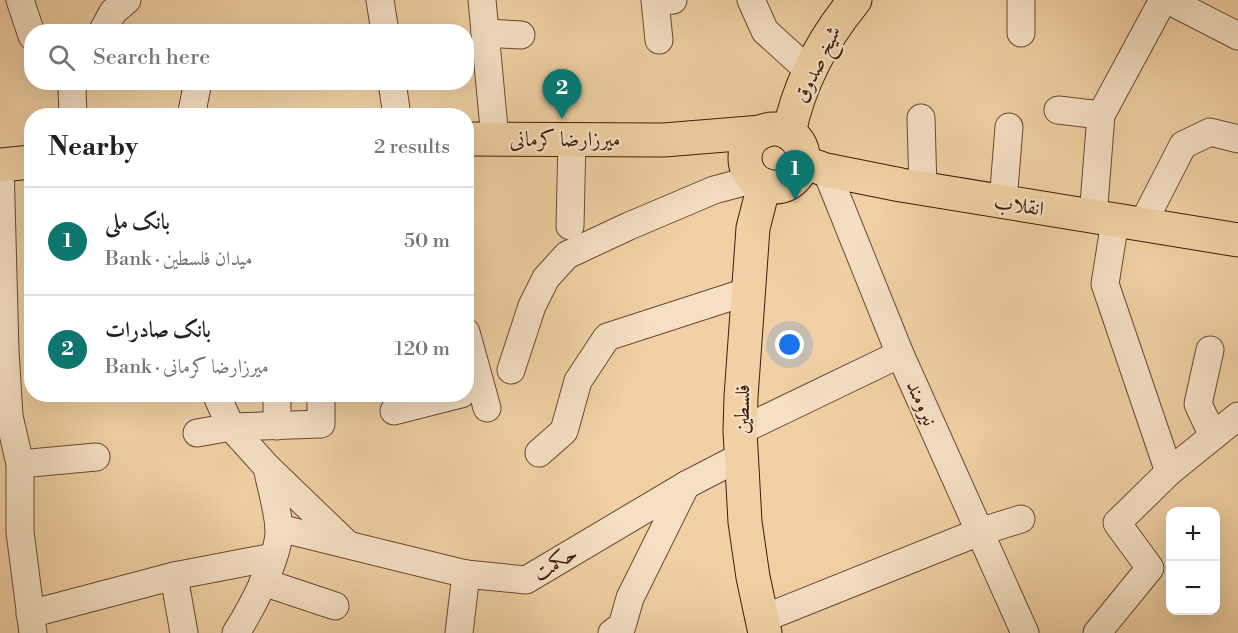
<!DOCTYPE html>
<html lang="en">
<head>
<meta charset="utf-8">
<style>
  body { margin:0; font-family:"Libre Bodoni",Amiri,serif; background:#f2f2f2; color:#202124 }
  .controls { position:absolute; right:18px; bottom:18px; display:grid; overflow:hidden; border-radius:12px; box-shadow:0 6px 24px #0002 }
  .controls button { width:54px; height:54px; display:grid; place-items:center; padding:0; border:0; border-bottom:2px solid #e0e0e0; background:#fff; color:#202124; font:30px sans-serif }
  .you { position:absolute; left:790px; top:345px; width:21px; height:21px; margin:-15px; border:4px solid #fff; border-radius:50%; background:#1a73e8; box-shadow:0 0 0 9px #1a73e833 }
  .badge { display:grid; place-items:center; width:39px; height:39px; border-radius:50%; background:#0f766e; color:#fff; font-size:20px; font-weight:700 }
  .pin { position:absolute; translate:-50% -50px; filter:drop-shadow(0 2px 3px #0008) }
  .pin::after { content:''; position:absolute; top:32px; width:21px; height:18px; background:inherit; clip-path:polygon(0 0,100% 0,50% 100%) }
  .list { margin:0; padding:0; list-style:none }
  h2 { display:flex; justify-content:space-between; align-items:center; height:78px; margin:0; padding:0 24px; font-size:26px }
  h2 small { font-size:20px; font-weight:400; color:#757577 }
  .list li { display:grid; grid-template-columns:39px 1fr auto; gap:18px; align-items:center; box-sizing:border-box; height:108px; padding:0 24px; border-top:2px solid #e0e0e0 }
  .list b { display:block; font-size:22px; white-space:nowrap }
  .list p { margin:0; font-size:20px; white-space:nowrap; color:#757577 }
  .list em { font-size:20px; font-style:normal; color:#757577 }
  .icon { flex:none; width:33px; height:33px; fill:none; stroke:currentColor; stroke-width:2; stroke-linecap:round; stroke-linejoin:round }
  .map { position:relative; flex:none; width:1238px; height:633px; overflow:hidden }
  .search { position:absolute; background:#fff; box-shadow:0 6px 24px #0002; left:24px; top:24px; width:450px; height:66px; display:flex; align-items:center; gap:15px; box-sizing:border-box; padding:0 21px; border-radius:24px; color:#757577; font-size:22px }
  .panel { position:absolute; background:#fff; box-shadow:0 6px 24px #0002; left:24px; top:108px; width:450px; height:294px; border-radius:24px }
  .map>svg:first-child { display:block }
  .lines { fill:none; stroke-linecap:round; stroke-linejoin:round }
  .minor-casing { stroke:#6a4932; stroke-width:29 }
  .major-casing { stroke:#3d1c0c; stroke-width:35 }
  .minor { stroke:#f5e0c4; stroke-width:27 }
  .major { stroke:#f0d0a4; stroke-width:33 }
  .labels { text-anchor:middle; stroke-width:4.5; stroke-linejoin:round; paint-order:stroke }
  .street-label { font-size:21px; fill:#3d1c0c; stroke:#f5e0c4 }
</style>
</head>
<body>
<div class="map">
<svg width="1238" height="633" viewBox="0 0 1238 633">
  <rect width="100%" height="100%" fill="#f0d0a4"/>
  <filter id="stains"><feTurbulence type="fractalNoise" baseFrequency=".00333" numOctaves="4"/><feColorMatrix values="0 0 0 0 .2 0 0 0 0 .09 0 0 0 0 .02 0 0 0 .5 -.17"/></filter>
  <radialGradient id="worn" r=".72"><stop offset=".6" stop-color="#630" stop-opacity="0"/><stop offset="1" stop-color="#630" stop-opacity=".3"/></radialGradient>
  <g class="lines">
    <g class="minor-casing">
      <g id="minor">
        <path d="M20 0 32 36"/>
        <path d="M380 0 385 32"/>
        <path d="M482 0 495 139"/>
        <path d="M751 0 765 31 809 71"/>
        <path d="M1021 0V33"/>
        <path d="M1168 0 1238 36"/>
        <path d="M102 32 113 12 127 0"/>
        <path d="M485 33 521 35"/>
        <path d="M659 40 655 1 673 0"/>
        <path d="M392 82 397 116"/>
        <path d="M1058 110 1101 115"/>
        <path d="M73 116 72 89 75 82"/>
        <path d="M191 116 198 82"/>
        <path d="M921 118 923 189"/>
        <path d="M0 163 5 351 9 416 20 464V532L33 633"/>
        <path d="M826 170 900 354 1025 633"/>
        <path d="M1003 202 1009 127"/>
        <path d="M1093 217 1101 115 1163 0"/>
        <path d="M1115 221 1105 284 1169 472"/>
        <path d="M1142 225 1183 145 1210 132 1238 139"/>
        <path d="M570 226 572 139"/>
        <path d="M466 332 487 408"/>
        <path d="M1210 350 1198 404 1213 436"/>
        <path d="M511 370 532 306 546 278 567 255 629 226 714 190 755 179"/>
        <path d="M216 394 231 427 267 467 346 543"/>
        <path d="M394 411 461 394"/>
        <path d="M277 426V394"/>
        <path d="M740 431 900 354"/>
        <path d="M197 433 231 427 321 424V394"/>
        <path d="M539 453 564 431 578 381 607 337 749 291"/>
        <path d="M20 464 96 457"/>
        <path d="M279 528 466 574 526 580 686 485 742 456"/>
        <path d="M174 576 184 633"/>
        <path d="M263 582 335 606"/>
        <path d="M30 614 174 576 273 557"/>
        <path d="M762 619 979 532 1021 519"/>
        <path d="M236 633C251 609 281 555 279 527 277 507 271 487 267 467"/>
        <path d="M459 633 466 574"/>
        <path d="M612 633 622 626 630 598 686 485"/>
        <path d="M1097 633 1150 568 1117 523 1169 472 1238 416"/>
      </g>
    </g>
    <g class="major-casing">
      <g id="major">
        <circle cx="774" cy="158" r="29"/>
        <path d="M789 133C799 83 823 39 855 0"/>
        <path d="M466 139 664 140 762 132"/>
        <path d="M803 162 826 170 901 185 1238 240"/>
        <path d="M0 165 32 162"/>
        <path d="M764 185 753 228 741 397 740 431 745 522 753 577 765 633"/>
      </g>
    </g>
    <use href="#minor" class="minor"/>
    <use href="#major" class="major"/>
  </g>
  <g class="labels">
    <g class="street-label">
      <text transform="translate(817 64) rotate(-64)" y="7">شیخ صدوق</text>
      <text x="565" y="146">میرزارضا کرمانی</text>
      <text transform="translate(1019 205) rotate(9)" y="7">انقلاب</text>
      <text transform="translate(922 403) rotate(66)" y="7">نیرومند</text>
      <text transform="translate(742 409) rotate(-89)" y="7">فلسطین</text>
      <text transform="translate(555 563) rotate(-31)" y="7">حکمت</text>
    </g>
  </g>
  <rect width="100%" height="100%" filter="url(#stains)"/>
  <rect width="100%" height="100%" fill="url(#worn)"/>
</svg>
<div class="controls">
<button>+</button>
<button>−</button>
</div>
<div class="you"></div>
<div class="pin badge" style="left:795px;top:200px">1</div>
<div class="pin badge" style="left:562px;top:119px">2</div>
<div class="search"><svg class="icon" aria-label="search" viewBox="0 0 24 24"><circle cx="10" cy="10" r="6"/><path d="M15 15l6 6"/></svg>Search here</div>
<section class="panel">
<h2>Nearby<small>2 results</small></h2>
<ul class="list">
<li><span class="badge">1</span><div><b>بانک ملی</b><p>Bank · میدان فلسطین</p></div><em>50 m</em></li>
<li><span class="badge">2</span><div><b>بانک صادرات</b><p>Bank · میرزارضا کرمانی</p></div><em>120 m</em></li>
</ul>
</section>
</div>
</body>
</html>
